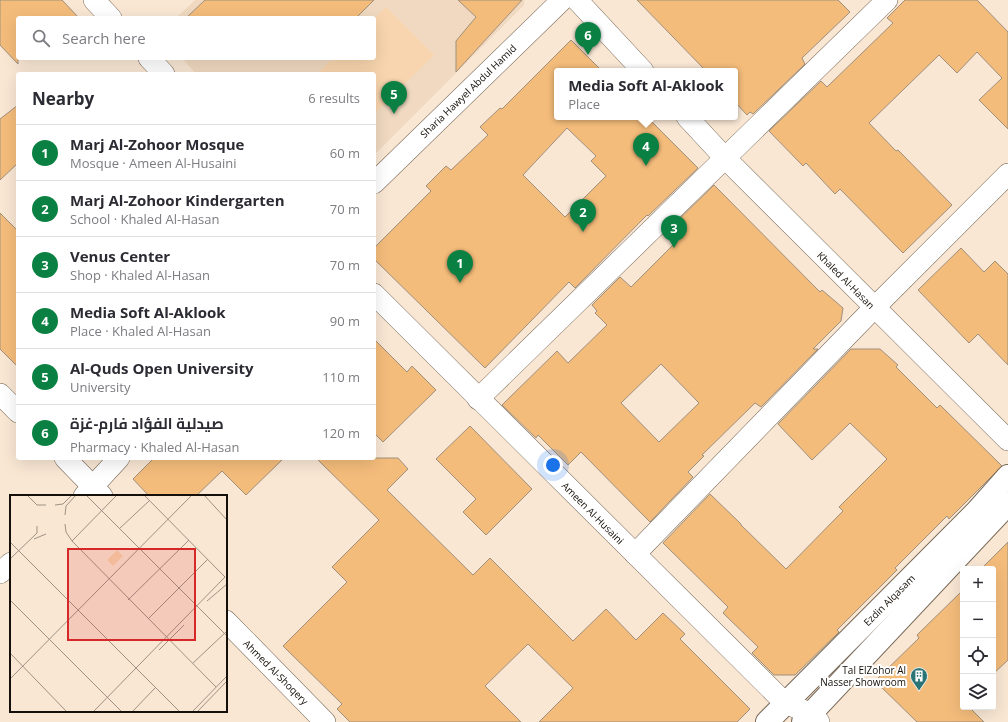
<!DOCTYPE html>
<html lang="en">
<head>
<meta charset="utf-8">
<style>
  body { margin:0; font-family:"Open Sans",Cairo,sans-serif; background:#f2f2f3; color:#2b2b33 }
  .controls { position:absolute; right:12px; bottom:12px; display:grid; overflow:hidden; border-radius:4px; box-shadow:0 4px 16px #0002 }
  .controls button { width:36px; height:36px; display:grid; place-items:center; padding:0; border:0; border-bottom:1px solid #e1e1e2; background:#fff; color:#2b2b33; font:20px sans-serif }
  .you { position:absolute; left:553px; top:465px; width:14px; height:14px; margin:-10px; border:3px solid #fff; border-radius:50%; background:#1a73e8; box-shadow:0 0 0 6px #1a73e833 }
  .badge { display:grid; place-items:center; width:26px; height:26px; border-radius:50%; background:#0b8043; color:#fff; font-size:13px; font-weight:700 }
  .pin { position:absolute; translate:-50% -33px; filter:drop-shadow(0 1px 2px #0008) }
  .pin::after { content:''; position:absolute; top:21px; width:14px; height:12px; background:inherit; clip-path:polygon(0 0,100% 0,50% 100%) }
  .popup { position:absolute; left:554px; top:68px; width:184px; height:52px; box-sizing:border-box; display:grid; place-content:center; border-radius:4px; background:#fff; filter:drop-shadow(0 1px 3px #0005); font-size:13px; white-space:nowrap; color:#7c7c81 }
  .popup b { font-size:15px; color:#2b2b33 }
  .popup::after { content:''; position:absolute; left:50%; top:100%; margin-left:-8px; border:8px solid transparent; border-top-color:#fff }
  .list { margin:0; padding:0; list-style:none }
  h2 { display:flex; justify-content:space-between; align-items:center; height:52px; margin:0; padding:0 16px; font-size:17px }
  h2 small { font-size:13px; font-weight:400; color:#7c7c81 }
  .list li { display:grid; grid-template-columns:26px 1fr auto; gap:12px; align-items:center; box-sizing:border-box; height:56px; padding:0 16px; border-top:1px solid #e1e1e2 }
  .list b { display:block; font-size:15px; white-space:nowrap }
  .list p { margin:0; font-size:13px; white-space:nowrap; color:#7c7c81 }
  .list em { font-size:13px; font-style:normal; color:#7c7c81 }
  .icon { flex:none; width:22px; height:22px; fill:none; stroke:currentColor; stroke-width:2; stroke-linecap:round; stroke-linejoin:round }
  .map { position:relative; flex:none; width:1008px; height:722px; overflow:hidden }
  .search { position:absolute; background:#fff; box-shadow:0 4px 16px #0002; left:16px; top:16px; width:360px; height:44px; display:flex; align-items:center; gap:10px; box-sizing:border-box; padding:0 14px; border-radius:4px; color:#7c7c81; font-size:15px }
  .panel { position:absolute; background:#fff; box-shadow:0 4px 16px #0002; left:16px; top:72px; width:360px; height:388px; border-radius:4px }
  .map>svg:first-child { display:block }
  .built { fill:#f0d9c0 }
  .green { fill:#f8d5ae }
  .building { fill:#f4bc7b; stroke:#9f8f7d; fill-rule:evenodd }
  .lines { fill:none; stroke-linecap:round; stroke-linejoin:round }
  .minor-casing { stroke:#796a59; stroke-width:22 }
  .secondary-casing { stroke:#796a59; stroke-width:24 }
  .minor { stroke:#fff; stroke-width:21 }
  .secondary { stroke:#fff; stroke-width:22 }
  .labels { text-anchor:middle; stroke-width:4; stroke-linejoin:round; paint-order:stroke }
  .street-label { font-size:10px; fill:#150f09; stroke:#fff }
  .poi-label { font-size:10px; fill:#150f09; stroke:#fff; text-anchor:end }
  .inset-road { fill:none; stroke:#9e9183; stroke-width:1 }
  .view { fill:#d62828; fill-opacity:0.15; stroke:#d62828; stroke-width:2 }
  .inset-edge { fill:none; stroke:#150f09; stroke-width:2 }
</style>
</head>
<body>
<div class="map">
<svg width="1008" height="722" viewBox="0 0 1008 722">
  <rect width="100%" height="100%" fill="#f9e7d4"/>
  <path class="built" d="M195 0H524V5L374 155V74H196L182 58H374V18H176Z"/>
  <path class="green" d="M386 7 434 55 374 114V74H317L333 58H374V19Z"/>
  <g class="building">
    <path d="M0 0H62L79 18H18V64L0 45Z"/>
    <path d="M205 0H374L356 18H186Z"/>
    <path d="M458 0H522L456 72V41L476 17Z"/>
    <path d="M637 0H838L850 12 802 58 805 64 753 114 750 112 747 115 735 102V71H706Z"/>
    <path d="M905 0H977L1008 32V129L979 100 1002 78 977 52 957 73 939 55 869 123 896 151 898 150 952 205 903 253 840 189 835 194 806 163 803 166 769 131 821 81 827 87 893 23 887 18Z"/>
    <path d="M571 40 602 71H557V117H647L698 168 648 216 647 215 575 288 569 282 485 368 374 259V248L431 191 426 186 446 166 451 170 488 135 480 127 500 108 502 109ZM567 128 596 156 591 161 606 176 565 217 523 175Z"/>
    <path d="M18 105V163L0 180V119Z"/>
    <path d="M714 185 820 292 822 290 843 308 841 321 813 349H818L761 407 755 403 702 455 704 456 688 472 693 477 650 522 581 452 568 465 538 435 536 438 502 405 557 351 568 363 607 325 595 313 597 311 592 305 620 277 631 287 675 243 665 233ZM661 364 699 403 659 442 621 403Z"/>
    <path d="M0 213 18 231V367L0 349Z"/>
    <path d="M961 248 984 272 995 261 1008 274V365L978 334 969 343 918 290Z"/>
    <path d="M374 339 407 372 412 366 436 390 383 442 374 433Z"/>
    <path d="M851 349H880L898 365 896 367 937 408 940 405 1002 466 949 519 947 516 895 568 897 570 837 630 839 632 795 675H774L752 653 758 647 723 613 728 607 663 543 710 494 741 524V525L786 569 843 511 839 507 887 459 850 423 812 460 778 424Z"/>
    <path d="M470 426 532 489 486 535 463 512 476 499 436 459Z"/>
    <path d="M154 458H284L246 495 222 471 196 496H149L133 479Z"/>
    <path d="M316 458H398L408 469 387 490 473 575 490 558 573 641 606 609 636 640 663 613 685 634 680 639 750 709 737 722H539L573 688 528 644 485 686 521 722H350L337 709 342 704 283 646 347 582 332 567 379 520Z"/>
    <path d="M1008 542V660L993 674V569H981Z"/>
    <path d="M963 586V707H969L984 722H917L875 681 919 638 917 635 963 590 961 588Z"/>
  </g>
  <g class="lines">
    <g class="minor-casing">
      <g id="minor">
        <path d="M94 0 111 18"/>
        <path d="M577 0 643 71"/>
        <path d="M149 58 164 74"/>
        <path d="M687 117 725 158 1008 440"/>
        <path d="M374 183 562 0"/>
        <path d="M374 294 785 703 812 714 819 722"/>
        <path d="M0 394 18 412"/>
        <path d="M478 399 887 0"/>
        <path d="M65 458 102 496"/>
        <path d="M84 496 119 458"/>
        <path d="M635 554 874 308 1008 174"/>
        <path d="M0 573 11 563"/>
        <path d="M226 621 325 722"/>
      </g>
    </g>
    <g class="secondary-casing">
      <g id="secondary">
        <path d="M767 722 977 511 1008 476"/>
        <path d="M803 722 1008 504"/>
      </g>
    </g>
    <use href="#minor" class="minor"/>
    <use href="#secondary" class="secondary"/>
  </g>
  <defs>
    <g id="building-pin" transform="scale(0.9)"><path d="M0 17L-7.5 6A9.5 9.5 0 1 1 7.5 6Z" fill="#2a7476" stroke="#fff"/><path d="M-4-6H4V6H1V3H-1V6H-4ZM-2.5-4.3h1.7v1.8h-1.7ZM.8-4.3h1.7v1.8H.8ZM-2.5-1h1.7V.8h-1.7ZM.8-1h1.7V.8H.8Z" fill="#fff"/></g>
  </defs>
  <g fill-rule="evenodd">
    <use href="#building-pin" x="919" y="676"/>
  </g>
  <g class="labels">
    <g class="street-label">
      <text transform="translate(468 91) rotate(-44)" y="4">Sharia Hawyel Abdul Hamid</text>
      <text transform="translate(846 280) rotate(45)" y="4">Khaled Al-Hasan</text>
      <text transform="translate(593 513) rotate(45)" y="4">Ameen Al-Husaini</text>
      <text transform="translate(889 600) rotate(-45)" y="4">Ezdin Alqasam</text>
      <text transform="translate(276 672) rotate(45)" y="4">Ahmed Al-Shoqery</text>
    </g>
    <g class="poi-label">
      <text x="906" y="674">Tal ElZohor Al<tspan x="906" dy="12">Nasser Showroom</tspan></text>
    </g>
  </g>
  <g transform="translate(10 495)">
    <rect width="217" height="217" fill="#f9e7d4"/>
    <path d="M107 55 113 61 103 71 97 65Z" fill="#f8d5ae"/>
    <path class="inset-road" d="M17 0 27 10H36M76 0 217 141M134 0 215 82M194 0 217 25M45 10 53 9 62 0M55 20 56 11 66 0M55 29 56 37 62 46 206 192M109 34 139 6M24 44 36 39M62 46 107 0M0 47 170 217M0 64 27 38V31M0 105 112 217M118 105 179 45M197 106 217 89M138 124 198 64M149 155 174 130M0 158 57 217M183 168 217 136M0 184 182 0M83 217 215 82M122 217 145 193M182 217 217 181M187 217 217 186"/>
    <path class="view" d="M58 54H185V145H58Z"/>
    <rect width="217" height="217" class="inset-edge"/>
  </g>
</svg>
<div class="controls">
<button>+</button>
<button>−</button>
<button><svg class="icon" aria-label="locate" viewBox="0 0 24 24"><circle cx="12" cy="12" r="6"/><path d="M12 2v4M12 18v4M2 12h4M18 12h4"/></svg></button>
<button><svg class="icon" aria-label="layers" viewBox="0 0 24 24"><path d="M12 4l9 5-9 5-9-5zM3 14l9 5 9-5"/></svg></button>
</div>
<div class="you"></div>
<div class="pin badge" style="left:460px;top:283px">1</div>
<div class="pin badge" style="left:583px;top:232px">2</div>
<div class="pin badge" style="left:674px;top:248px">3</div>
<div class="pin badge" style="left:646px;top:166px">4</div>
<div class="popup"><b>Media Soft Al-Aklook</b>Place</div>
<div class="pin badge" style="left:394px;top:114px">5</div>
<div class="pin badge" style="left:588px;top:55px">6</div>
<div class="search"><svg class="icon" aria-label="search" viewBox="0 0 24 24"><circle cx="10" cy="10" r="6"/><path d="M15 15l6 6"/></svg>Search here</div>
<section class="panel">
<h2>Nearby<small>6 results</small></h2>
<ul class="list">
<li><span class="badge">1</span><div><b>Marj Al-Zohoor Mosque</b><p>Mosque · Ameen Al-Husaini</p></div><em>60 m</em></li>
<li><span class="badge">2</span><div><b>Marj Al-Zohoor Kindergarten</b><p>School · Khaled Al-Hasan</p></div><em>70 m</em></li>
<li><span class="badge">3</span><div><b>Venus Center</b><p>Shop · Khaled Al-Hasan</p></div><em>70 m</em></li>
<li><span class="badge">4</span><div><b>Media Soft Al-Aklook</b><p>Place · Khaled Al-Hasan</p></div><em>90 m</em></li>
<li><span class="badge">5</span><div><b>Al-Quds Open University</b><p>University</p></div><em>110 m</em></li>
<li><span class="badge">6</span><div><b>صيدلية الفؤاد فارم-غزة</b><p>Pharmacy · Khaled Al-Hasan</p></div><em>120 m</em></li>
</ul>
</section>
</div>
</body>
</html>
